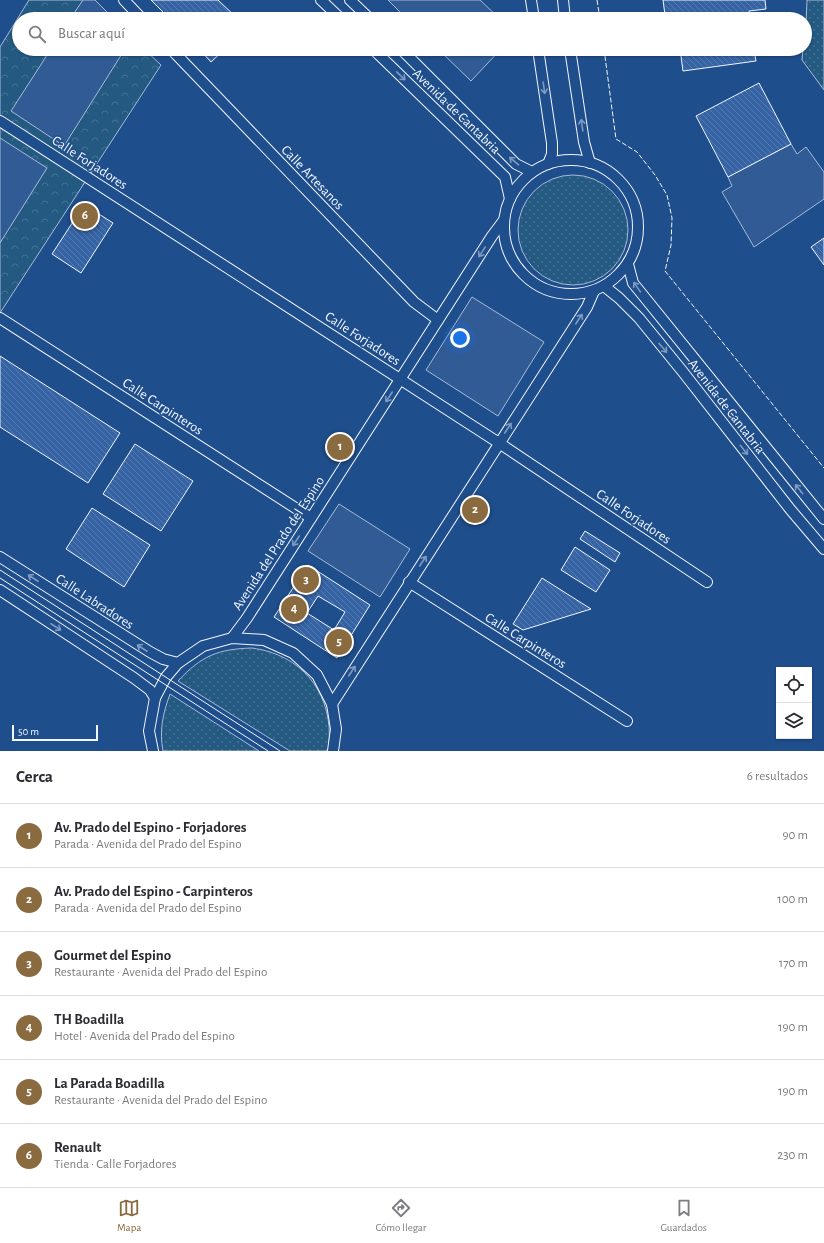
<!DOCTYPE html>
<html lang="es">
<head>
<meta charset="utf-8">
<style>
  body { margin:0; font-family:"Alegreya Sans",sans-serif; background:#f7f7f7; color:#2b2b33 }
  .controls { position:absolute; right:12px; bottom:12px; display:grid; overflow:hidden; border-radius:0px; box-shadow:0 1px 3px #0004 }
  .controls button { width:36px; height:36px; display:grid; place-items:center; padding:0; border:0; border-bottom:1px solid #e1e1e2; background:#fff; color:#2b2b33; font:20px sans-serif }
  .scale { position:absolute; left:12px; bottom:10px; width:86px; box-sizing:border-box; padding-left:4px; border:2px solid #f2f6ff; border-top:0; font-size:11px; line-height:14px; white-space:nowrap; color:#f2f6ff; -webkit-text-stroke:3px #1f4e8c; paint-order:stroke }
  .you { position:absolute; left:460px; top:338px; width:14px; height:14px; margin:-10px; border:3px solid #fff; border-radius:50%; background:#1a73e8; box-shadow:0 0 0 6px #1a73e833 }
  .badge { display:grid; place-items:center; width:26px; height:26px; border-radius:50%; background:#8a6a3f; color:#fff; font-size:13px; font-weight:700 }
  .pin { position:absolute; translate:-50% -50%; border:2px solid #fff; box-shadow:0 1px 4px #0006 }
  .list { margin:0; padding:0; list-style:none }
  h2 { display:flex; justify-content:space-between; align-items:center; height:52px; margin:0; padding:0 16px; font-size:17px }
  h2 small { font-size:13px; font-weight:400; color:#7c7c81 }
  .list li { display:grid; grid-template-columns:26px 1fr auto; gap:12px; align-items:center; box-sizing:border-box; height:64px; padding:0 16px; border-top:1px solid #e1e1e2 }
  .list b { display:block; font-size:15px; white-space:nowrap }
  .list p { margin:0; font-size:13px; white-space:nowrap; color:#7c7c81 }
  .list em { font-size:13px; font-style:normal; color:#7c7c81 }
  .icon { flex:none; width:22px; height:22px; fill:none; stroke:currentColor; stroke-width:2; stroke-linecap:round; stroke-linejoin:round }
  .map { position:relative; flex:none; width:824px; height:751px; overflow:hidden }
  .search { position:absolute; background:#fff; box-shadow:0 1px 3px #0004; left:12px; right:12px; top:12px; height:44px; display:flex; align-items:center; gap:10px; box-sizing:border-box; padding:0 14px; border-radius:22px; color:#7c7c81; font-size:15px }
  .sheet { height:436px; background:#fff }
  nav { display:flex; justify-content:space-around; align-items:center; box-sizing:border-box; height:56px; border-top:1px solid #e1e1e2; background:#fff; font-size:11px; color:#7c7c81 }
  nav a { display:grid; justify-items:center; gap:2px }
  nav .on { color:#8a6a3f }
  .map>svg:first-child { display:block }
  .grass { fill:url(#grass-dots); stroke:#a8bbd7 }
  .forest { fill:url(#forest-crowns); stroke:#a8bbd7 }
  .parking { fill:#305b95; stroke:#a8bbd7 }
  .building { fill:url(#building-back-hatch); stroke:#f2f6ff; fill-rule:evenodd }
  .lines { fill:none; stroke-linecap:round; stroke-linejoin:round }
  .street-casing { stroke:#f2f6ff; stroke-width:12 }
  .street { stroke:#1f4e8c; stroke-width:10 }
  .tram { stroke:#f2f6ff; stroke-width:1 }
  .fence { stroke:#f2f6ff; stroke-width:1; stroke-dasharray:5 2; stroke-linecap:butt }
  .oneway { stroke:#7e9ac0 }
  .labels { text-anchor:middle; stroke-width:3; stroke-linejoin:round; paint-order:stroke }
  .street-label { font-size:14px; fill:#f2f6ff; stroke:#1f4e8c }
</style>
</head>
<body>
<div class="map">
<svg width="824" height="751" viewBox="0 0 824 751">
  <defs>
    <pattern id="grass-dots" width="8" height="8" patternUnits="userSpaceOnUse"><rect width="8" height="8" fill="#245a82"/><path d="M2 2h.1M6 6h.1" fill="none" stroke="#447295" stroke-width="1.8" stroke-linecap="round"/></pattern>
    <pattern id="forest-crowns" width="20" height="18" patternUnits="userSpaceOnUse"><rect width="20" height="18" fill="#245a82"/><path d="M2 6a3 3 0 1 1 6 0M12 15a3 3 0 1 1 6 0" fill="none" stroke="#447295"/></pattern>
    <pattern id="building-back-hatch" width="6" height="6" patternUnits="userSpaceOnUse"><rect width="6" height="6" fill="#3563a3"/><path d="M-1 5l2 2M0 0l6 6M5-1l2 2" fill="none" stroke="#537ab1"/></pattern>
  </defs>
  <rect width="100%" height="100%" fill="#1f4e8c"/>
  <g class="grass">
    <path d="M807 0H824V90L802 60 803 49H805Z"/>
    <circle cx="573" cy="230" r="55"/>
    <path d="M252 648C258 649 264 650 270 652 314 666 335 707 328 751H290L178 681C201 656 218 649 252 648Z"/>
    <path d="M170 694 259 751H163C159 731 163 713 170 694Z"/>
  </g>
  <path class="forest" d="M29 0H95L114 19H19V49H144L161 65 0 313V47Z"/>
  <g class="parking">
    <path d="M83 0H95L114 19H70Z"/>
    <path d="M388 0H480L500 19H407Z"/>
    <path d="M51 49H125L64 146 11 111Z"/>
    <path d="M438 49H501L471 81Z"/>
    <path d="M0 138 47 168 0 243Z"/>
    <path d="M791 144 797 154 806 147 824 172V199L754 247 722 192 732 186 728 177Z"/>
    <path d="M472 297 544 342 498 416 426 370Z"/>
    <path d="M339 504 410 549 380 597 308 551Z"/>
  </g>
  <g class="building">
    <path d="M151 0H218L238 19H170Z"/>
    <path d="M663 0H765L766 9 749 11 750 19H676L675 13 665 15Z"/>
    <path d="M199 49H225L211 62Z"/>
    <path d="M680 49H754L756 61 683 71Z"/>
    <path d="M759 83 791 144 728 177 696 116Z"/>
    <path d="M82 208 89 213 91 209 113 223 81 273 52 254Z"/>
    <path d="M824 238V265L811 247Z"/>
    <path d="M0 356 120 433 88 483 0 427Z"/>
    <path d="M135 444 193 481 161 531 103 494Z"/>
    <path d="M92 508 150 545 124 587 66 549Z"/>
    <path d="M585 531 620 553 615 562 580 539Z"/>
    <path d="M575 547 610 570 596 592 561 570Z"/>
    <path d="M308 565 370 605 337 658 274 617ZM318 596 345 612 334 630 307 613Z"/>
    <path d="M542 578 591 609 523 630 513 624Z"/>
  </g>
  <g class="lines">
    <g class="street-casing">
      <g id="street">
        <path d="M124 0 142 19"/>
        <path d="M321 0 341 19"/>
        <path d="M350 0 370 19"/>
        <path d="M531 0 534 19"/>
        <path d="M563 0 565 19"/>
        <path d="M171 49 414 302 438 320"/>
        <path d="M373 49 505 177 510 199"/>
        <path d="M401 49 516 164 532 172"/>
        <path d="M538 49 552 143V154L548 164"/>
        <path d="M570 49 584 142 590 163"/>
        <path d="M0 121 499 443 707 582"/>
        <circle cx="571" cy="227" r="67"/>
        <path d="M628 264 633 283 824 519"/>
        <path d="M604 286 619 298 639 318 683 372 790 509 824 549"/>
        <path d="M0 318 311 518"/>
        <path d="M0 557 150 652 163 659 178 663"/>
        <path d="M409 582 627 721"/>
        <path d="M0 590 134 678 150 690 155 698"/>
        <path d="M232 638 247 618 492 236 504 220"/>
        <path d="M332 704 587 307 594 291"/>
        <path d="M153 751 149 731 155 698 166 677 178 663 203 646 232 638 264 640 293 653 317 675 332 704 336 729 333 751"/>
      </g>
    </g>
    <use href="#street" class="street"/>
    <g class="tram">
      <path d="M0 570 280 751"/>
      <path d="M0 578 268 751"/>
    </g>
    <g class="fence">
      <path d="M597 0 600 19"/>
      <path d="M604 49 616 139 637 152 655 175 667 195 672 218 671 245 665 271 824 468"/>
    </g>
  </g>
  <defs><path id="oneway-shaft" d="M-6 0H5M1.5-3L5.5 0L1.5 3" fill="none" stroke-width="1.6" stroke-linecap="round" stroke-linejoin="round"/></defs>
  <g class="oneway">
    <use href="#oneway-shaft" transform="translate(401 76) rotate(44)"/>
    <use href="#oneway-shaft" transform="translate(544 88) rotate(82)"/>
    <use href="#oneway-shaft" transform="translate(582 125) rotate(-98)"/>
    <use href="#oneway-shaft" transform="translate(514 161) rotate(-140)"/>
    <use href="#oneway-shaft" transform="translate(482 252) rotate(123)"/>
    <use href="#oneway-shaft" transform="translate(637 287) rotate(-125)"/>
    <use href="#oneway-shaft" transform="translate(579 319) rotate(-57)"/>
    <use href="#oneway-shaft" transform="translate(663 348) rotate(50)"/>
    <use href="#oneway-shaft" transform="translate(389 397) rotate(123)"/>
    <use href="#oneway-shaft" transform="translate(508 428) rotate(-57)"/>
    <use href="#oneway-shaft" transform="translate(744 450) rotate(52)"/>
    <use href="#oneway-shaft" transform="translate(799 489) rotate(-129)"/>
    <use href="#oneway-shaft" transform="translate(296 541) rotate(123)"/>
    <use href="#oneway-shaft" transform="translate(423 561) rotate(-57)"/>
    <use href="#oneway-shaft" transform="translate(33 578) rotate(-147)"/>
    <use href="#oneway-shaft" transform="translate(56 627) rotate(33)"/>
    <use href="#oneway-shaft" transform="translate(142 648) rotate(-147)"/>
    <use href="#oneway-shaft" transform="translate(352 671) rotate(-57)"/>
  </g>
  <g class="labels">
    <g class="street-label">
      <text transform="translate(457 111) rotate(44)" y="5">Avenida de Cantabria</text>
      <text transform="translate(90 162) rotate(33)" y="5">Calle Forjadores</text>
      <text transform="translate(313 177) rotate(46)" y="5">Calle Artesanos</text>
      <text transform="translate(363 338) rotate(33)" y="5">Calle Forjadores</text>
      <text transform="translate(163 406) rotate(33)" y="5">Calle Carpinteros</text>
      <text transform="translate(727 406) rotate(52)" y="5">Avenida de Cantabria</text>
      <text transform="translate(634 516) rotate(34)" y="5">Calle Forjadores</text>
      <text transform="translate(278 543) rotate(-57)" y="5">Avenida del Prado del Espino</text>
      <text transform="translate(95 601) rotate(33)" y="5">Calle Labradores</text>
      <text transform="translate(526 640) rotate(32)" y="5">Calle Carpinteros</text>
    </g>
  </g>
</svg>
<div class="controls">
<button><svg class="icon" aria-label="locate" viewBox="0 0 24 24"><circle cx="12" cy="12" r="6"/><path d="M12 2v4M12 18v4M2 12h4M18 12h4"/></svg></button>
<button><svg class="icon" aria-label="layers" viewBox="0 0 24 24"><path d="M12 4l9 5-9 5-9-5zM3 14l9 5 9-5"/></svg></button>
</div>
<div class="scale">50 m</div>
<div class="you"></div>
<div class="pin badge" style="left:340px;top:447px">1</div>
<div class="pin badge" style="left:475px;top:510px">2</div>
<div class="pin badge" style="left:306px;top:580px">3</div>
<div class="pin badge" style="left:294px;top:609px">4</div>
<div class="pin badge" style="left:339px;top:642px">5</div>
<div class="pin badge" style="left:85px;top:216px">6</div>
<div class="search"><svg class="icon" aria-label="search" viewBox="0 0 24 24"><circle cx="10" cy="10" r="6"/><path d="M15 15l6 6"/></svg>Buscar aquí</div>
</div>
<section class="sheet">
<h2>Cerca<small>6 resultados</small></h2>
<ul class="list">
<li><span class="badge">1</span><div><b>Av. Prado del Espino - Forjadores</b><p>Parada · Avenida del Prado del Espino</p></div><em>90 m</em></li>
<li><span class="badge">2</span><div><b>Av. Prado del Espino - Carpinteros</b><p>Parada · Avenida del Prado del Espino</p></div><em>100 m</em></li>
<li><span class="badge">3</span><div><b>Gourmet del Espino</b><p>Restaurante · Avenida del Prado del Espino</p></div><em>170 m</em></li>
<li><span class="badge">4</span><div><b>TH Boadilla</b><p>Hotel · Avenida del Prado del Espino</p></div><em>190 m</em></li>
<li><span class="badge">5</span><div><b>La Parada Boadilla</b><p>Restaurante · Avenida del Prado del Espino</p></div><em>190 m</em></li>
<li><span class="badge">6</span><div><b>Renault</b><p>Tienda · Calle Forjadores</p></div><em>230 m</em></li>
</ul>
</section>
<nav>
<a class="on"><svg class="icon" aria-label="map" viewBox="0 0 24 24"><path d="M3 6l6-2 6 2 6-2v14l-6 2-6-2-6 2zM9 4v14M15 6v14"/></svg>Mapa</a>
<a><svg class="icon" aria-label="directions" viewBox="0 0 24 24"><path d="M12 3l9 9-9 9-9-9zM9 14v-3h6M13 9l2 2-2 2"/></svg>Cómo llegar</a>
<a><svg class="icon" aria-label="saved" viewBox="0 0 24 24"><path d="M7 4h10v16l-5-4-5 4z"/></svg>Guardados</a>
</nav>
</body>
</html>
